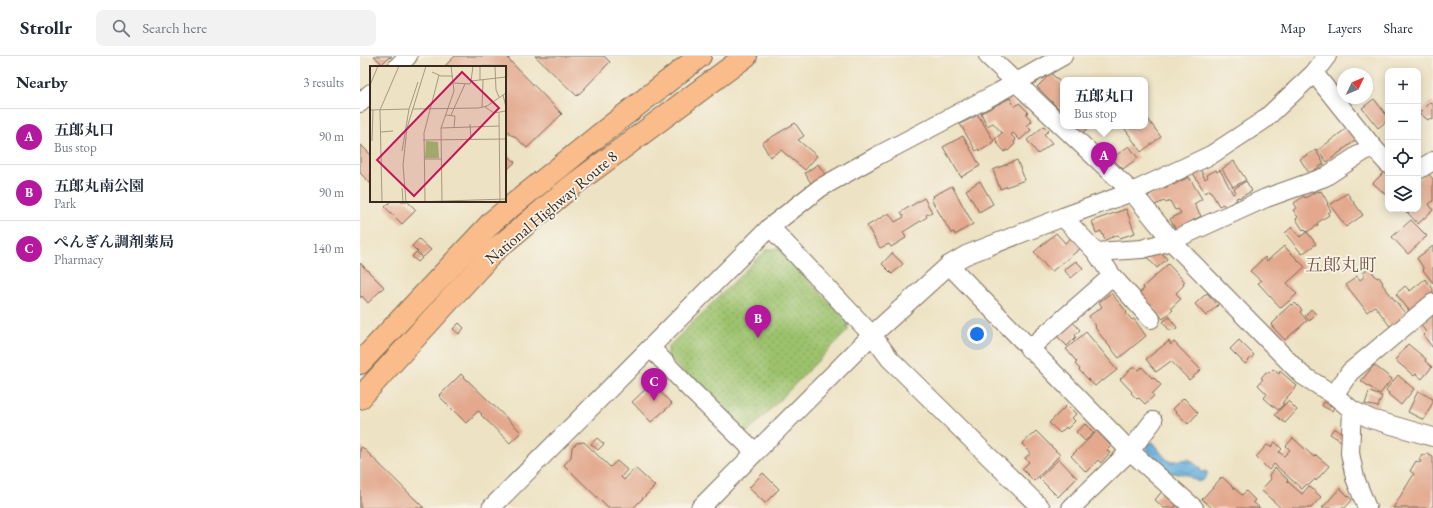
<!DOCTYPE html>
<html lang="en">
<head>
<meta charset="utf-8">
<style>
  body { margin:0; font-family:"EB Garamond","Noto Serif JP",serif; background:#f2f2f3; color:#1f2937 }
  .controls { position:absolute; right:12px; top:12px; display:grid; overflow:hidden; border-radius:8px; box-shadow:0 2px 10px #0003 }
  .controls button { width:36px; height:36px; display:grid; place-items:center; padding:0; border:0; border-bottom:1px solid #e0e1e3; background:#fff; color:#1f2937; font:20px sans-serif }
  .compass { position:absolute; left:977px; top:12px; width:36px; height:36px; border-radius:50%; background:#fff; box-shadow:0 2px 10px #0003; rotate:46deg }
  .you { position:absolute; left:617px; top:278px; width:14px; height:14px; margin:-10px; border:3px solid #fff; border-radius:50%; background:#1a73e8; box-shadow:0 0 0 6px #1a73e833 }
  .badge { display:grid; place-items:center; width:26px; height:26px; border-radius:50%; background:#b5179e; color:#fff; font-size:13px; font-weight:700 }
  .pin { position:absolute; translate:-50% -33px; filter:drop-shadow(0 1px 2px #0008) }
  .pin::after { content:''; position:absolute; top:21px; width:14px; height:12px; background:inherit; clip-path:polygon(0 0,100% 0,50% 100%) }
  .popup { position:absolute; left:700px; top:21px; width:88px; height:52px; box-sizing:border-box; display:grid; place-content:center; border-radius:8px; background:#fff; filter:drop-shadow(0 1px 3px #0005); font-size:13px; white-space:nowrap; color:#747a83 }
  .popup b { font-size:15px; color:#1f2937 }
  .popup::after { content:''; position:absolute; left:50%; top:100%; margin-left:-8px; border:8px solid transparent; border-top-color:#fff }
  .list { margin:0; padding:0; list-style:none }
  h2 { display:flex; justify-content:space-between; align-items:center; height:52px; margin:0; padding:0 16px; font-size:17px }
  h2 small { font-size:13px; font-weight:400; color:#747a83 }
  .list li { display:grid; grid-template-columns:26px 1fr auto; gap:12px; align-items:center; box-sizing:border-box; height:56px; padding:0 16px; border-top:1px solid #e0e1e3 }
  .list b { display:block; font-size:15px; white-space:nowrap }
  .list p { margin:0; font-size:13px; white-space:nowrap; color:#747a83 }
  .list em { font-size:13px; font-style:normal; color:#747a83 }
  .icon { flex:none; width:22px; height:22px; fill:none; stroke:currentColor; stroke-width:2; stroke-linecap:round; stroke-linejoin:round }
  .map { position:relative; flex:none; width:1073px; height:452px; overflow:hidden }
  header { display:flex; align-items:center; gap:24px; box-sizing:border-box; height:56px; padding:0 20px; background:#fff; border-bottom:1px solid #e0e1e3 }
  header strong { font-size:19px }
  nav { display:flex; gap:22px; margin-inline-start:auto; font-size:14px }
  .search { width:280px; height:36px; background:#f2f2f3; display:flex; align-items:center; gap:10px; box-sizing:border-box; padding:0 14px; border-radius:8px; color:#747a83; font-size:15px }
  main { display:flex }
  aside { flex:1; background:#fff }
  .map>svg:first-child { display:block }
  .park { fill:url(#park-dots); stroke:#6c7646 }
  .water { fill:url(#water-waves); stroke:#506c7d }
  .building { fill:#e3a88d }
  .lines { fill:none; stroke-linecap:round; stroke-linejoin:round }
  .minor-casing { stroke:#796a58; stroke-width:20 }
  .highway-casing { stroke:#796a58; stroke-width:24 }
  .minor { stroke:#fff; stroke-width:18 }
  .highway { stroke:#f9bc8a; stroke-width:22 }
  .labels { text-anchor:middle; stroke-width:3.5; stroke-linejoin:round; paint-order:stroke }
  .street-label { font-size:16px; fill:#3b2a1e; stroke:#f7f3e8 }
  .quarter-label { font-size:18px; fill:#765645; stroke:#f7f3e8 }
  .inset-road { fill:none; stroke:#a69881; stroke-width:1 }
  .view { fill:#c2185b; fill-opacity:0.15; stroke:#c2185b; stroke-width:2 }
  .inset-edge { fill:none; stroke:#3b2a1e; stroke-width:2 }
</style>
</head>
<body>
<header>
<strong>Strollr</strong>
<div class="search"><svg class="icon" aria-label="search" viewBox="0 0 24 24"><circle cx="10" cy="10" r="6"/><path d="M15 15l6 6"/></svg>Search here</div>
<nav><a>Map</a><a>Layers</a><a>Share</a></nav>
</header>
<main>
<aside>
<h2>Nearby<small>3 results</small></h2>
<ul class="list">
<li><span class="badge">A</span><div><b>五郎丸口</b><p>Bus stop</p></div><em>90 m</em></li>
<li><span class="badge">B</span><div><b>五郎丸南公園</b><p>Park</p></div><em>90 m</em></li>
<li><span class="badge">C</span><div><b>ぺんぎん調剤薬局</b><p>Pharmacy</p></div><em>140 m</em></li>
</ul>
</aside>
<div class="map">
<svg width="1073" height="452" viewBox="0 0 1073 452">
  <defs>
    <pattern id="park-dots" width="8" height="8" patternUnits="userSpaceOnUse"><rect width="8" height="8" fill="#9cc26d"/><path d="M2 2h.1M6 6h.1" fill="none" stroke="#809e59" stroke-width="1.8" stroke-linecap="round"/></pattern>
    <pattern id="water-waves" width="16" height="10" patternUnits="userSpaceOnUse"><rect width="16" height="10" fill="#65aedc"/><path d="M0 5q4-4 8 0t8 0" fill="none" stroke="#548eb2"/></pattern>
  </defs>
  <rect width="100%" height="100%" fill="#f7f3e8"/>
  <filter id="ink" filterUnits="userSpaceOnUse"><feTurbulence type="fractalNoise" baseFrequency=".025" numOctaves="2"/><feDisplacementMap in="SourceGraphic" scale="8" xChannelSelector="R" yChannelSelector="G"/><feConvolveMatrix kernelMatrix="1 2 1 2 8 2 1 2 1" color-interpolation-filters="sRGB"/></filter>
  <filter id="wash" filterUnits="userSpaceOnUse"><feTurbulence type="fractalNoise" baseFrequency=".012" numOctaves="4" result="noise"/><feDisplacementMap in="SourceGraphic" scale="16" xChannelSelector="R" yChannelSelector="G"/><feGaussianBlur stdDeviation="0.9" result="paint"/><feColorMatrix in="noise" values="0 0 0 0 0 0 0 0 0 0 0 0 0 0 0 0 0 1.4 0 .05"/><feComposite in="paint" operator="in"/></filter>
  <g filter="url(#wash)">
    <rect width="100%" height="100%" fill="#ede2c3"/>
    <path class="park" d="M418 192 487 265 488 274 388 376H385L308 301V291L406 194Z"/>
    <path class="water" d="M788 386H792L807 404 812 405 829 403 840 412 841 416 846 415 848 417 843 424 838 426 825 418 810 417 790 400 786 392Z"/>
    <g id="blocks">
      <g class="building">
        <path d="M14 0H32L30 2 29 1 22 8Z"/>
        <path d="M95 0H151L148 3 202 58 167 92 153 79 152 80 145 72V11H84Z"/>
        <path d="M175 0H244L250 6 217 40Z"/>
        <path d="M691 17 703 29V57L677 31Z"/>
        <path d="M650 42 655 51 659 47 668 56 666 58 672 65 667 70 671 74 660 84 653 77 651 79 656 84 654 86 655 88 648 95 646 94 645 96 636 86 637 85 635 83 642 77 633 67 627 70 621 57Z"/>
        <path d="M1014 43 1028 61V64L1018 72 1002 52Z"/>
        <path d="M1073 45V64L1070 62 1068 64 1059 57 1070 46 1071 47Z"/>
        <path d="M618 59 634 85 631 87 632 88 620 95 619 93 616 95 600 68Z"/>
        <path d="M785 59 801 81 781 96 763 70H785Z"/>
        <path d="M435 67 444 80 438 84 457 100 445 114 421 94 410 101 402 87Z"/>
        <path d="M684 70 689 75 684 78 692 87 678 98 667 84Z"/>
        <path d="M716 70H729L723 77Z"/>
        <path d="M987 72 996 84 967 106 958 94Z"/>
        <path d="M603 80 620 110 601 121 583 91Z"/>
        <path d="M0 88 11 99V128L0 117Z"/>
        <path d="M769 90 778 102 763 113 752 102Z"/>
        <path d="M956 94 964 108 949 117 940 103Z"/>
        <path d="M145 96 155 106 145 116Z"/>
        <path d="M657 104 665 124 640 133 633 114Z"/>
        <path d="M874 105 886 124 873 131 862 113Z"/>
        <path d="M458 108 466 120 452 129 445 117Z"/>
        <path d="M840 113 845 123 848 121 847 119 856 114 857 116 860 114 873 138 876 136 874 133 886 125 892 135 879 142V141L876 142 877 144 865 151 863 148 859 150 850 134 845 137 833 117Z"/>
        <path d="M1026 114 1028 116V138L1027 140 1013 127Z"/>
        <path d="M1067 116 1073 123V145L1069 148 1073 154 1058 168 1047 156H1046L1042 153H1058V124Z"/>
        <path d="M829 121 842 143 834 148 841 160 816 174 810 163 821 157 818 153 815 154 810 145 806 147 804 145 793 150 788 143 789 139 804 130 805 132 812 128 813 129Z"/>
        <path d="M620 125 633 148 619 156 606 134Z"/>
        <path d="M592 130 613 168 595 179 594 176 591 177 571 143 574 141 573 140Z"/>
        <path d="M957 135 959 136 961 135 968 147 967 148 971 155 968 157 969 159 957 167 958 169 947 176 944 173 943 174 936 163 938 161 933 154 937 152 934 147 944 140 945 142Z"/>
        <path d="M987 137 1003 159 986 171 970 149Z"/>
        <path d="M564 142 572 156 566 159 567 161 543 176 546 182 531 191 529 188 520 192 507 170 529 157 535 166 544 161 541 156Z"/>
        <path d="M31 145H47L56 154 42 168 25 151Z"/>
        <path d="M766 153 775 177 760 182 758 179 745 184 741 175 736 177 732 165Z"/>
        <path d="M1051 164 1067 180 1048 198 1032 181Z"/>
        <path d="M932 171 940 181 947 176 956 188 942 198 925 177Z"/>
        <path d="M696 177 705 187 712 181 721 192 691 216 674 196Z"/>
        <path d="M59 183 71 194 63 201 52 190Z"/>
        <path d="M924 190 945 211 927 227 937 238 921 252 898 227 901 225 890 215 905 201 907 205Z"/>
        <path d="M1073 190V227L1063 214 1064 213 1057 202Z"/>
        <path d="M797 192 807 203 797 212 787 201Z"/>
        <path d="M56 196 62 202 58 206 52 201Z"/>
        <path d="M532 197 543 208 532 218 522 208Z"/>
        <path d="M716 205 723 212 711 222 704 214Z"/>
        <path d="M0 207 24 231 8 247 2 240 0 242Z"/>
        <path d="M808 208 825 226 823 228 824 229 816 237 821 243 811 252 813 254 803 263 779 237 784 233 783 231Z"/>
        <path d="M1009 212 1017 222 1019 221 1023 227 1022 228 1048 261 1032 273 1015 250 1007 256 986 229 997 220 1000 224 1005 220 1003 217Z"/>
        <path d="M1065 223 1073 233V243L1053 259 1036 238 1045 230 1050 235Z"/>
        <path d="M751 237 767 256 766 257 772 264 774 263 786 280 759 302 738 276 735 271 736 270 729 260 742 251 739 246Z"/>
        <path d="M847 237 858 249 846 260 835 248Z"/>
        <path d="M935 247 942 254 940 256 947 265 925 284 911 269 918 262 917 261 931 248 933 249Z"/>
        <path d="M951 253 956 258 949 265 945 260Z"/>
        <path d="M1073 257V292L1063 279 1066 276 1060 268Z"/>
        <path d="M809 261 816 270 817 272 814 274 812 273 810 275 803 266Z"/>
        <path d="M710 263 720 274 715 279 716 281 707 290 695 278Z"/>
        <path d="M99 267 104 272 99 278 93 273Z"/>
        <path d="M726 276 751 306H750L757 314 743 325 742 324 735 330 719 314 720 313 715 308 717 306 706 293Z"/>
        <path d="M879 284 894 299 885 308 870 293Z"/>
        <path d="M809 285 811 289 814 286 841 314 829 324 811 305 796 316 786 303Z"/>
        <path d="M1048 288 1066 303 1065 305 1072 311 1062 323 1056 318 1054 320 1035 304Z"/>
        <path d="M1014 309 1032 323 1020 338 1001 325Z"/>
        <path d="M774 310 778 314 782 311 792 322 793 321 801 329 792 338 794 340 785 348 779 342 777 343 771 337 772 336 760 323Z"/>
        <path d="M913 313 919 318 920 315 937 330 922 347 924 348 918 354 904 342 907 338 898 329 903 323 901 322 906 316 909 317Z"/>
        <path d="M101 318 161 376 150 387 121 359 122 358 118 355 106 367 79 340Z"/>
        <path d="M1038 319 1054 333 1041 349 1028 338 1029 337 1026 334Z"/>
        <path d="M292 327 312 348 291 366 272 346Z"/>
        <path d="M1058 335 1073 343V346L1064 364 1048 356Z"/>
        <path d="M1009 336 1022 340 1018 351 1005 348Z"/>
        <path d="M824 342 838 357 828 368 813 353Z"/>
        <path d="M928 345 937 354 925 367 915 359Z"/>
        <path d="M964 346 974 351 972 355 962 350Z"/>
        <path d="M707 349 716 358 712 362 715 365 707 373 706 371 700 377 689 367Z"/>
        <path d="M725 368 734 377 725 385 716 376Z"/>
        <path d="M974 372 985 379 981 385 970 378Z"/>
        <path d="M676 375 700 399 674 425 662 413 669 406 665 402 671 397 662 388Z"/>
        <path d="M737 375 751 390 747 394 750 397 741 407 738 404 726 416 711 400Z"/>
        <path d="M237 382 244 388 238 394 231 388Z"/>
        <path d="M933 382 954 401 956 399 969 410 956 425 955 423 949 429 947 428 942 433 914 408 909 414 896 401 907 389 911 391 915 386 922 393 919 396 924 400 930 394 926 390Z"/>
        <path d="M224 386 250 411 257 405 267 414 261 421 264 424 275 412 295 430 273 452H248L204 409 211 401 212 391 217 387Z"/>
        <path d="M2 391 64 452H0V393Z"/>
        <path d="M1067 397 1073 400V449L1071 452H1033L1054 418 1050 415 1056 405 1060 407 1061 405 1059 404 1062 398 1065 400Z"/>
        <path d="M699 403 717 422 698 441 679 422Z"/>
        <path d="M915 412 928 424 927 425 942 438 949 430 961 441 951 452H921L901 434 911 423 909 419Z"/>
        <path d="M403 417 419 433 405 447 389 432Z"/>
        <path d="M862 421 882 439 886 435 895 444 893 446 900 452H852L842 443Z"/>
        <path d="M980 432 992 444 985 452H962Z"/>
        <path d="M803 434 818 446 814 452H804L795 444Z"/>
      </g>
    </g>
  </g>
  <g filter="url(#ink)">
    <use href="#blocks" fill-opacity="0" stroke="#796a58" stroke-width="1"/>
    <g class="lines">
      <g class="minor-casing">
        <g id="minor">
          <path d="M628 0 772 136 804 175 811 185 942 319 974 339 992 354 1011 363 1073 381"/>
          <path d="M37 11 48 0"/>
          <path d="M954 17 1012 90 1028 108"/>
          <path d="M0 47 11 37"/>
          <path d="M1058 114 1073 105"/>
          <path d="M410 171 512 279 530 303 681 452"/>
          <path d="M736 196 782 193 811 185 906 142 965 121 1012 90"/>
          <path d="M589 209 770 395 834 452"/>
          <path d="M752 220 791 263"/>
          <path d="M291 292 330 333 395 396"/>
          <path d="M669 293 752 220 736 196 703 161"/>
          <path d="M974 339 990 316 1073 247"/>
          <path d="M992 354 990 397 995 422 1007 452"/>
          <path d="M131 452 410 171 460 132 517 100 639 36 703 0"/>
          <path d="M340 452 512 279 589 209 606 199 703 161 772 136 851 99 904 64 954 17 967 0"/>
          <path d="M711 452 770 395 793 365"/>
        </g>
      </g>
      <g class="highway-casing">
        <g id="highway">
          <path d="M0 307 133 165 243 76 340 0"/>
          <path d="M0 342 135 194 213 129 386 0"/>
        </g>
      </g>
      <use href="#minor" class="minor"/>
      <use href="#highway" class="highway"/>
    </g>
  </g>
  <g class="labels">
    <g class="street-label">
      <text transform="translate(191 151) rotate(-40)" y="6">National Highway Route 8</text>
    </g>
    <g class="quarter-label">
      <text x="981" y="215">五郎丸町</text>
    </g>
  </g>
  <g transform="translate(10 10)">
    <rect width="136" height="136" fill="#ede2c3"/>
    <path d="M56 75 68 76 69 92H55Z" fill="#9cc26d"/>
    <path class="inset-road" d="M104 0H121M125 0 126 24 129 31M62 6 71 10H83M110 14V1M101 15 103 0M84 17 100 18 101 15 136 11M0 19 8 0M133 29 136 41M112 41 113 14M115 41 124 47 136 45M43 43 108 42 117 40 136 27M0 44 39 43M129 47 130 136M76 49 85 50 84 62M81 49 95 18M100 58 101 74M71 62 129 60M10 66 23 65M53 74 136 73M2 75 3 44M32 85 39 43 48 16M54 93H71M32 122 33 136M12 136 10 44 29 0M36 136 33 99 37 62 56 0M44 136 136 133M55 136 54 67 69 9M72 136 71 62 84 25 81 0"/>
    <path class="view" d="M92 6 129 42 44 130 7 94Z"/>
    <rect width="136" height="136" class="inset-edge"/>
  </g>
</svg>
<div class="controls">
<button>+</button>
<button>−</button>
<button><svg class="icon" aria-label="locate" viewBox="0 0 24 24"><circle cx="12" cy="12" r="6"/><path d="M12 2v4M12 18v4M2 12h4M18 12h4"/></svg></button>
<button><svg class="icon" aria-label="layers" viewBox="0 0 24 24"><path d="M12 4l9 5-9 5-9-5zM3 14l9 5 9-5"/></svg></button>
</div>
<svg class="compass" viewBox="-18 -18 36 36"><path d="M0-13l5 13h-10z" fill="#e53935"/><path d="M0 13l5-13h-10z" fill="#747a83"/></svg>
<div class="you"></div>
<div class="pin badge" style="left:744px;top:119px">A</div>
<div class="popup"><b>五郎丸口</b>Bus stop</div>
<div class="pin badge" style="left:398px;top:282px">B</div>
<div class="pin badge" style="left:294px;top:345px">C</div>
</div>
</main>
</body>
</html>
